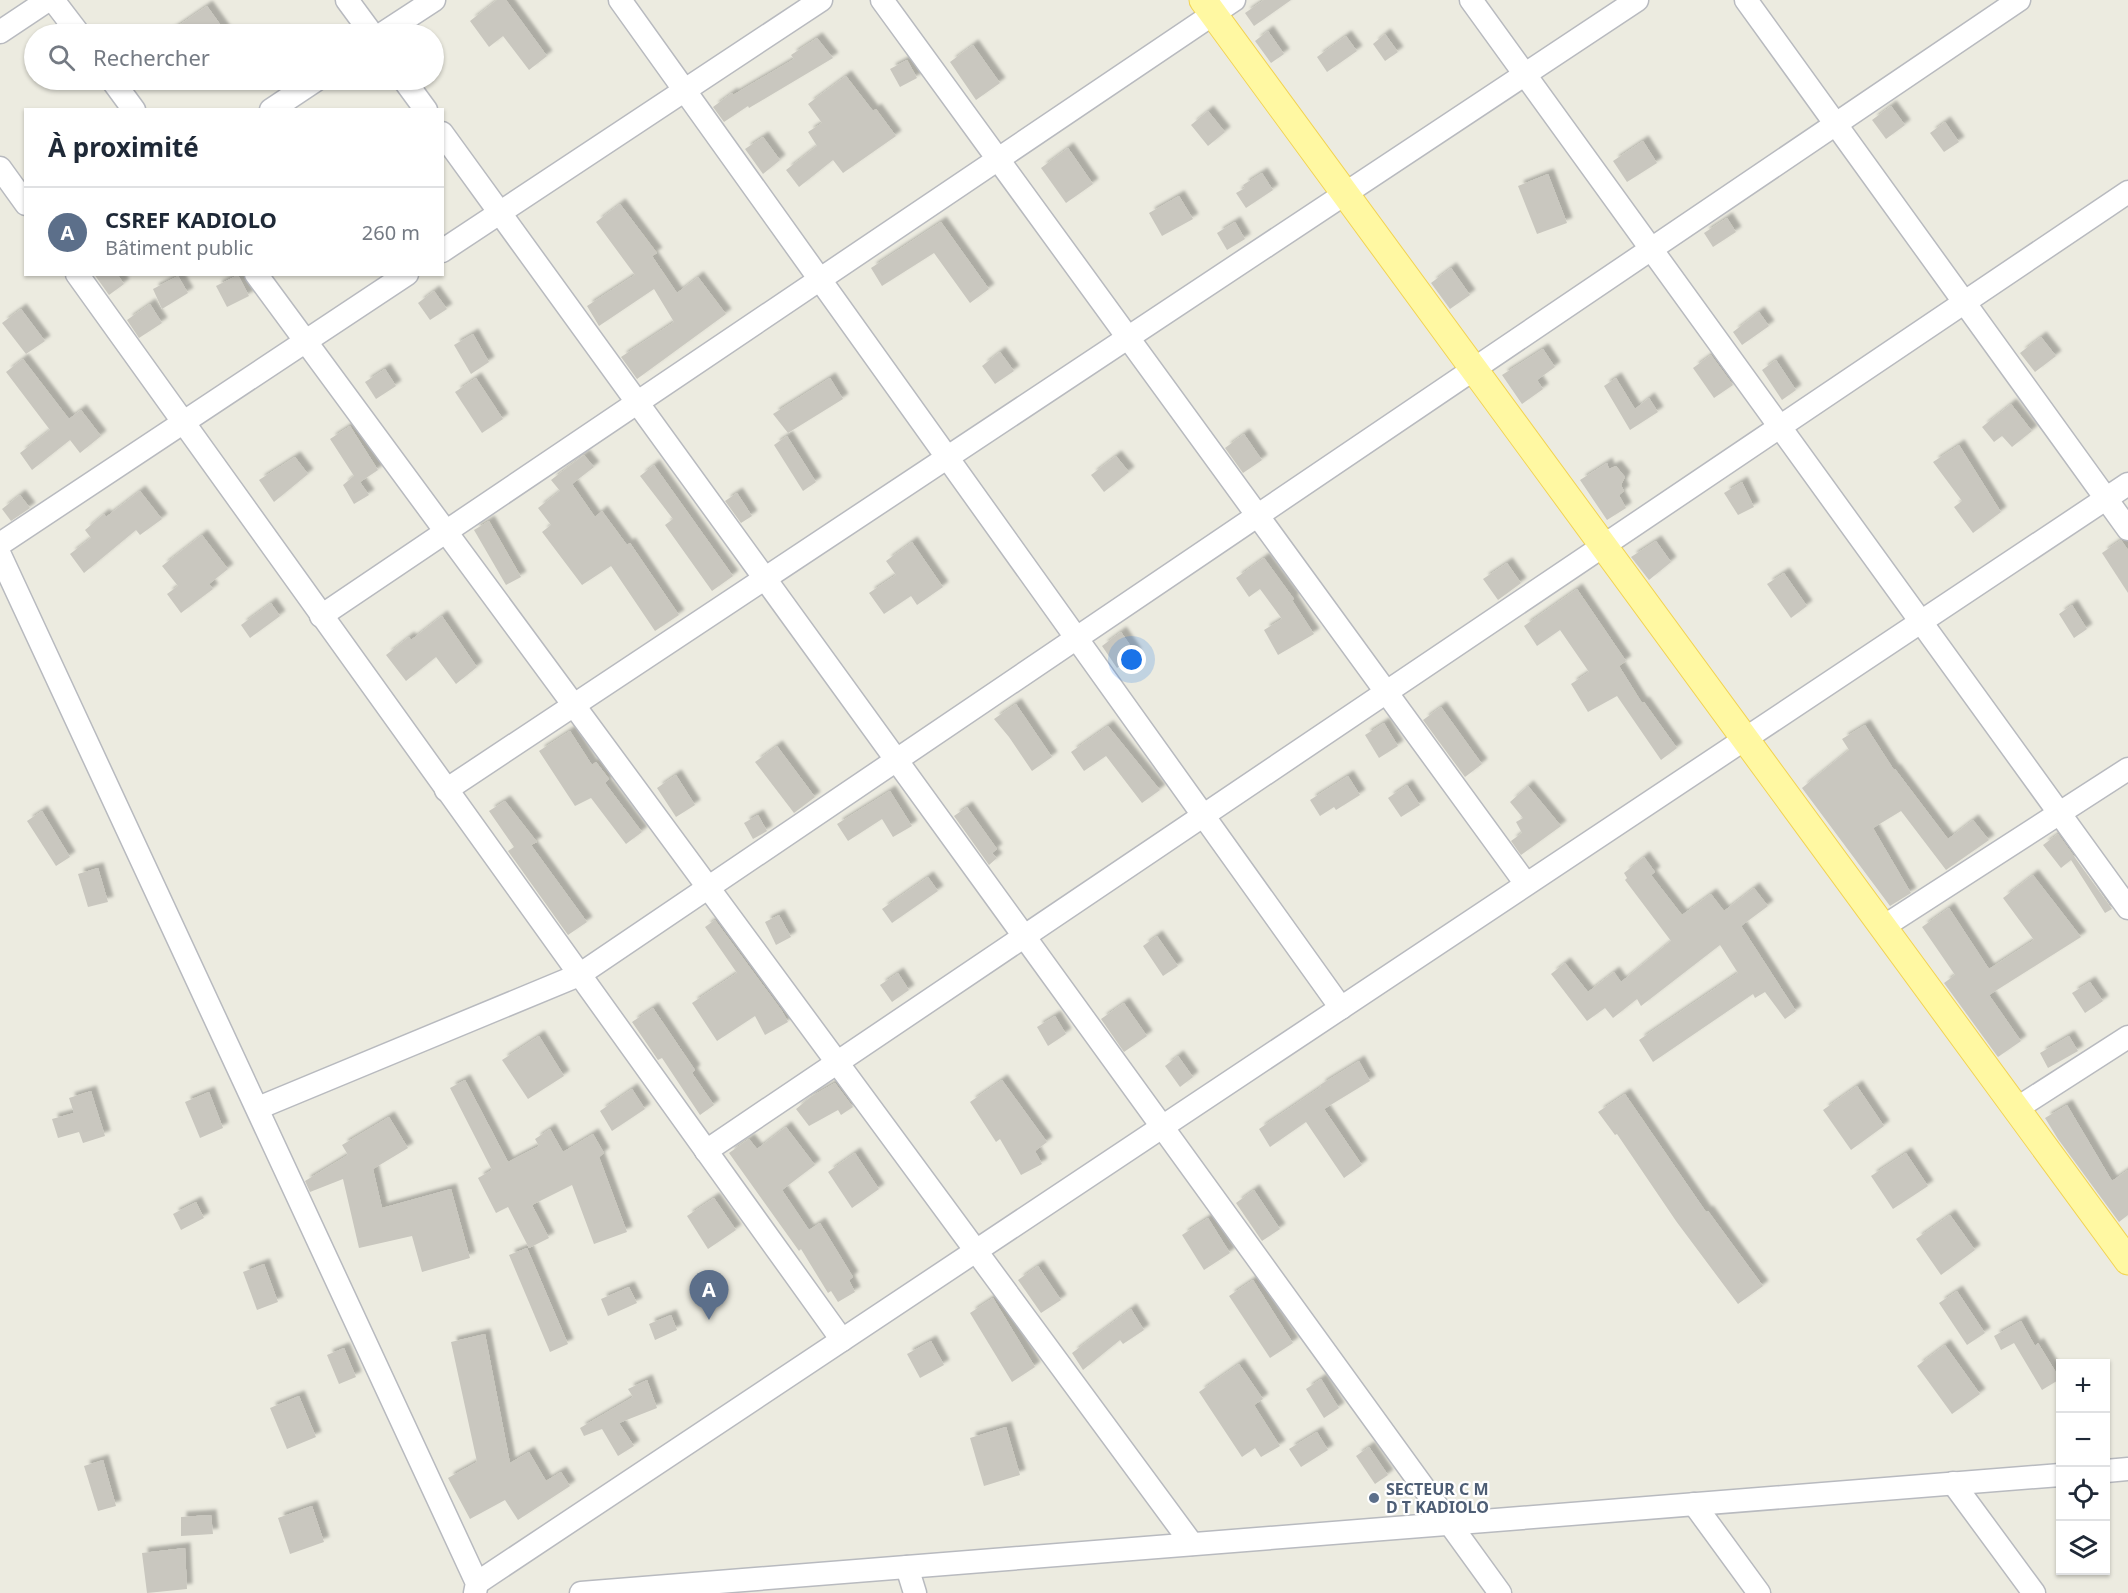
<!DOCTYPE html>
<html lang="fr">
<head>
<meta charset="utf-8">
<style>
  body { margin:0; font-family:"Noto Sans",sans-serif; background:#f2f2f3; color:#1f2937 }
  .controls { position:absolute; right:18px; bottom:18px; display:grid; overflow:hidden; border-radius:0px; box-shadow:0 2px 4px #0004 }
  .controls button { width:54px; height:54px; display:grid; place-items:center; padding:0; border:0; border-bottom:2px solid #e0e1e3; background:#fff; color:#1f2937; font:30px sans-serif }
  .you { position:absolute; left:1132px; top:660px; width:21px; height:21px; margin:-15px; border:4px solid #fff; border-radius:50%; background:#1a73e8; box-shadow:0 0 0 9px #1a73e833 }
  .badge { display:grid; place-items:center; width:39px; height:39px; border-radius:50%; background:#111827; color:#fff; font-size:20px; font-weight:700 }
  .pin { position:absolute; translate:-50% -50px; filter:drop-shadow(0 2px 3px #0008) }
  .pin::after { content:''; position:absolute; top:32px; width:21px; height:18px; background:inherit; clip-path:polygon(0 0,100% 0,50% 100%) }
  .list { margin:0; padding:0; list-style:none }
  h2 { display:flex; justify-content:space-between; align-items:center; height:78px; margin:0; padding:0 24px; font-size:26px }
  h2 small { font-size:20px; font-weight:400; color:#747a83 }
  .list li { display:grid; grid-template-columns:39px 1fr auto; gap:18px; align-items:center; box-sizing:border-box; height:90px; padding:0 24px; border-top:2px solid #e0e1e3 }
  .list b { display:block; font-size:22px; white-space:nowrap }
  .list p { margin:0; font-size:20px; white-space:nowrap; color:#747a83 }
  .list em { font-size:20px; font-style:normal; color:#747a83 }
  .icon { flex:none; width:33px; height:33px; fill:none; stroke:currentColor; stroke-width:2; stroke-linecap:round; stroke-linejoin:round }
  .map { position:relative; flex:none; width:2128px; height:1593px; overflow:hidden }
  .search { position:absolute; background:#fff; box-shadow:0 2px 4px #0004; left:24px; top:24px; width:420px; height:66px; display:flex; align-items:center; gap:15px; box-sizing:border-box; padding:0 21px; border-radius:33px; color:#747a83; font-size:22px }
  .panel { position:absolute; background:#fff; box-shadow:0 2px 4px #0004; left:24px; top:108px; width:420px; height:168px; border-radius:0px }
  .map>svg:first-child { display:block }
  .building { fill:#c9c7bf; filter:url(#shadow) }
  .lines { fill:none; stroke-linecap:round; stroke-linejoin:round }
  .minor-casing { stroke:#b8babf; stroke-width:25 }
  .major-casing { stroke:#f2d353; stroke-width:29 }
  .minor { stroke:#fff; stroke-width:22 }
  .major { stroke:#fff8a2; stroke-width:27 }
  .service-dot { fill:#5c6f8a; stroke:#fff; stroke-width:2 }
  .labels { text-anchor:middle; stroke-width:4.5; stroke-linejoin:round; paint-order:stroke }
  .service-label { font-size:16px; font-weight:bold; fill:#4e5e75; stroke:#fff; text-anchor:start }
</style>
</head>
<body>
<div class="map">
<svg width="2128" height="1593" viewBox="0 0 2128 1593">
  <defs>
    <filter id="shadow"><feDropShadow dx="5.5" dy="-5.5" stdDeviation="1.5" flood-color="#0004"/></filter>
  </defs>
  <rect width="100%" height="100%" fill="#ecebe0"/>
  <g class="building">
    <path d="M497 0H506L547 56 529 70 503 36 489 47 470 21Z"/>
    <path d="M1264 0H1291L1254 26 1245 13Z"/>
    <path d="M207 6 227 34H166Z"/>
    <path d="M1268 31 1284 54 1271 63 1255 41Z"/>
    <path d="M1385 34 1398 52 1385 61 1373 44Z"/>
    <path d="M1346 36 1357 51 1327 72 1317 57Z"/>
    <path d="M817 38 833 58 749 108 748 106 724 122 713 107 732 93 733 95 794 59 791 55Z"/>
    <path d="M973 45 1000 83 976 100 950 62Z"/>
    <path d="M907 60 917 78 900 87 890 69Z"/>
    <path d="M846 76 873 111 876 109 896 136 843 173 833 160 799 187 786 170 817 146 808 132 822 123 808 104Z"/>
    <path d="M1891 106 1905 125 1886 139 1872 120Z"/>
    <path d="M1208 111 1225 132 1208 146 1191 125Z"/>
    <path d="M1945 122 1959 142 1944 152 1930 133Z"/>
    <path d="M763 137 780 160 763 174 745 149Z"/>
    <path d="M1643 141 1657 163 1627 182 1613 161Z"/>
    <path d="M1068 148 1093 184 1066 203 1041 168Z"/>
    <path d="M1262 173 1273 190 1246 208 1236 193 1245 188 1243 185Z"/>
    <path d="M1548 174 1567 223 1537 234 1518 186Z"/>
    <path d="M1179 196 1193 219 1162 236 1149 213Z"/>
    <path d="M620 204 657 253 652 256 677 293 698 277 726 314 637 379 621 357 674 322 654 289 599 326 587 306 635 275 596 222Z"/>
    <path d="M1727 218 1736 232 1713 247 1704 233Z"/>
    <path d="M941 222 989 289 970 303 934 253 882 286 871 268Z"/>
    <path d="M1235 222 1245 239 1227 250 1217 233Z"/>
    <path d="M1451 268 1470 295 1450 309 1431 283Z"/>
    <path d="M94 274H117L124 284 109 295Z"/>
    <path d="M238 275 249 296 227 307 216 286Z"/>
    <path d="M178 276 188 293 162 309 153 289Z"/>
    <path d="M434 291 447 309 430 320 418 303Z"/>
    <path d="M150 304 162 323 139 338 127 320Z"/>
    <path d="M21 309 45 341 26 354 2 323Z"/>
    <path d="M1759 312 1769 326 1742 345 1733 332Z"/>
    <path d="M473 334 489 362 471 374 454 345Z"/>
    <path d="M2041 337 2056 356 2035 372 2020 353Z"/>
    <path d="M1543 349 1555 367 1537 380 1543 389 1522 404 1502 375Z"/>
    <path d="M1000 352 1014 371 995 384 982 366Z"/>
    <path d="M1711 355 1733 385 1714 398 1693 368Z"/>
    <path d="M23 359 69 419 81 410 101 436 80 453 70 440 32 470 20 453 50 430 6 372Z"/>
    <path d="M1776 360 1796 390 1782 400 1762 370Z"/>
    <path d="M385 369 396 386 376 399 365 382Z"/>
    <path d="M476 378 503 419 482 433 455 392Z"/>
    <path d="M830 378 843 399 788 433 773 414Z"/>
    <path d="M1616 378 1635 409 1649 398 1658 412 1630 430 1604 386Z"/>
    <path d="M2011 404 2032 431 2012 447 2002 436 1994 442 1982 427Z"/>
    <path d="M350 426 378 470 360 482 369 495 354 504 343 485 354 476 330 439Z"/>
    <path d="M1244 434 1262 460 1243 473 1225 448Z"/>
    <path d="M787 436 816 482 803 491 774 445Z"/>
    <path d="M1959 445 2001 512 1973 533 1954 507 1962 501 1933 462Z"/>
    <path d="M584 455 594 467 572 484 595 517 602 511 627 545 630 543 679 615 655 631 611 566 582 585 542 532 551 525 538 508 560 491 551 480Z"/>
    <path d="M1116 456 1129 472 1104 492 1091 475Z"/>
    <path d="M295 457 308 474 274 502 259 480Z"/>
    <path d="M1607 463 1609 469 1616 466 1625 477 1621 485 1624 491 1619 495 1626 508 1607 520 1580 480Z"/>
    <path d="M654 465 733 576 712 591 665 525 673 519 640 476Z"/>
    <path d="M1742 482 1754 507 1738 515 1724 493Z"/>
    <path d="M140 491 162 519 140 535 136 530 84 573 70 554 91 538 85 530 104 514 106 517Z"/>
    <path d="M737 493 752 516 741 523 725 501Z"/>
    <path d="M20 495 30 508 11 521 2 509Z"/>
    <path d="M489 521 521 577 506 585 474 530Z"/>
    <path d="M202 535 228 569 209 584 213 589 181 613 167 594 178 586 162 566Z"/>
    <path d="M2121 540 2128 550V593L2102 553Z"/>
    <path d="M1656 541 1671 562 1649 580 1631 557Z"/>
    <path d="M912 542 943 587 917 605 911 596 884 614 869 593 896 575 886 561Z"/>
    <path d="M1264 558 1294 599 1292 600 1314 634 1278 655 1264 630 1282 619 1260 589 1249 597 1236 578Z"/>
    <path d="M1507 563 1521 583 1498 600 1483 579Z"/>
    <path d="M1784 573 1807 606 1791 618 1767 584Z"/>
    <path d="M1577 589 1626 661 1619 666 1642 703 1644 702 1677 748 1661 760 1617 696 1588 712 1571 684 1589 672 1560 630 1537 646 1524 626Z"/>
    <path d="M271 603 280 616 250 638 241 625Z"/>
    <path d="M2072 605 2087 629 2074 638 2059 614Z"/>
    <path d="M442 616 477 667 456 684 436 657 406 681 386 655 409 637 411 640Z"/>
    <path d="M1121 632 1136 654 1117 668 1102 646Z"/>
    <path d="M1016 704 1052 757 1032 771 1009 737 994 719Z"/>
    <path d="M1441 707 1482 764 1465 777 1423 720Z"/>
    <path d="M1384 723 1398 746 1379 758 1365 735Z"/>
    <path d="M1865 725 1894 770 1895 769 1948 839 1973 820 1989 840 1946 870 1901 811 1873 828 1911 893 1890 906 1802 788 1849 750 1842 739Z"/>
    <path d="M1108 726 1160 790 1142 803 1106 756 1084 771 1071 752Z"/>
    <path d="M570 731 592 765 596 762 609 779 605 783 642 832 626 844 591 798 575 806 539 751Z"/>
    <path d="M777 746 815 797 794 813 755 762Z"/>
    <path d="M676 775 695 805 676 817 657 788Z"/>
    <path d="M1348 776 1360 795 1336 810 1334 807 1320 816 1310 800Z"/>
    <path d="M1407 785 1420 805 1401 817 1388 798Z"/>
    <path d="M1528 786 1561 826 1521 855 1511 841 1522 833 1516 822 1523 818 1510 802Z"/>
    <path d="M890 791 912 826 893 837 882 819 848 841 837 824Z"/>
    <path d="M505 801 537 842 531 845 587 922 568 935 508 851 514 847 489 811Z"/>
    <path d="M967 807 997 849 992 853 997 858 989 865 954 816Z"/>
    <path d="M42 811 70 857 56 866 27 821Z"/>
    <path d="M758 815 767 831 753 839 744 823Z"/>
    <path d="M2058 834 2112 909 2105 913 2071 860 2061 868 2043 845Z"/>
    <path d="M1644 857 1655 872 1651 875 1682 915 1711 894 1724 911 1754 888 1768 906 1741 926 1796 1011 1785 1019 1765 992 1755 998 1753 994 1653 1062 1639 1040 1738 973 1720 945 1641 1006 1637 999 1613 1018 1605 1008 1587 1021 1551 974 1565 963 1588 992 1614 972 1621 982 1671 941 1625 880 1627 878 1624 873Z"/>
    <path d="M98 868 108 902 88 907 78 874Z"/>
    <path d="M2033 875 2081 937 1989 995 2021 1041 1998 1057 1944 983 1955 975 1922 927 1949 908 1989 969 2034 940 2003 898Z"/>
    <path d="M928 877 938 891 892 923 882 909Z"/>
    <path d="M779 915 791 937 776 945 765 922Z"/>
    <path d="M715 920 782 1011 788 1022 765 1035 755 1016 717 1041 692 1003 737 973 705 927Z"/>
    <path d="M1157 936 1178 966 1163 976 1143 946Z"/>
    <path d="M898 973 909 990 892 1002 880 985Z"/>
    <path d="M2090 982 2103 1001 2085 1013 2072 993Z"/>
    <path d="M1124 1003 1147 1036 1124 1052 1101 1019Z"/>
    <path d="M653 1008 695 1070 692 1073 714 1105 700 1115 662 1058 658 1060 632 1022Z"/>
    <path d="M1055 1016 1066 1034 1048 1046 1037 1027Z"/>
    <path d="M539 1036 564 1076 528 1099 502 1060Z"/>
    <path d="M2069 1036 2078 1051 2048 1068 2040 1053Z"/>
    <path d="M1178 1056 1193 1077 1180 1087 1165 1066Z"/>
    <path d="M1359 1061 1370 1081 1324 1109 1362 1165 1344 1178 1306 1122 1270 1147 1259 1129 1321 1087 1320 1085Z"/>
    <path d="M465 1080 508 1162 539 1146 535 1139 550 1129 563 1152 593 1134 604 1153 599 1157 627 1232 594 1244 572 1185 532 1205 549 1238 529 1248 508 1207 496 1213 478 1178 492 1170 450 1088Z"/>
    <path d="M1002 1080 1047 1142 1035 1151 1042 1164 1021 1175 1000 1139 996 1142 970 1102Z"/>
    <path d="M835 1083 853 1107 841 1115 838 1110 809 1126 796 1109 812 1096Z"/>
    <path d="M1857 1086 1884 1126 1851 1150 1823 1110Z"/>
    <path d="M632 1089 645 1109 612 1131 600 1111Z"/>
    <path d="M91 1091 105 1136 83 1143 79 1132 58 1138 52 1119 74 1113 69 1098Z"/>
    <path d="M209 1092 223 1128 200 1138 185 1102Z"/>
    <path d="M1625 1094 1706 1212 1708 1211 1763 1286 1738 1304 1676 1221 1617 1134 1615 1135 1598 1112Z"/>
    <path d="M2067 1105 2112 1181 2128 1170V1215L2119 1222 2058 1139 2045 1118Z"/>
    <path d="M389 1117 408 1148 373 1169 382 1208 451 1189 470 1258 422 1272 412 1236 359 1248 343 1179 310 1192 305 1181 348 1155 342 1145Z"/>
    <path d="M786 1127 815 1165 782 1190 809 1230 820 1223 853 1277 849 1280 855 1292 838 1302 831 1291 828 1293 801 1249 799 1251 729 1153 749 1139 757 1149Z"/>
    <path d="M855 1153 879 1189 852 1208 828 1172Z"/>
    <path d="M1906 1153 1928 1186 1893 1209 1871 1176Z"/>
    <path d="M1254 1190 1280 1229 1262 1241 1236 1203Z"/>
    <path d="M714 1198 736 1230 708 1249 687 1216Z"/>
    <path d="M196 1202 204 1218 181 1230 173 1214Z"/>
    <path d="M1950 1215 1975 1250 1941 1275 1916 1239Z"/>
    <path d="M1208 1218 1230 1253 1204 1270 1182 1235Z"/>
    <path d="M527 1248 568 1344 550 1352 509 1255Z"/>
    <path d="M264 1264 278 1302 257 1310 243 1272Z"/>
    <path d="M1038 1266 1061 1300 1041 1313 1018 1280Z"/>
    <path d="M1253 1280 1293 1343 1270 1358 1229 1296Z"/>
    <path d="M629 1287 637 1303 608 1316 601 1299Z"/>
    <path d="M1957 1291 1985 1333 1967 1345 1939 1303Z"/>
    <path d="M993 1298 1035 1367 1012 1382 970 1313Z"/>
    <path d="M1131 1309 1144 1330 1123 1344 1120 1340 1083 1370 1072 1353Z"/>
    <path d="M671 1315 677 1330 655 1340 649 1324Z"/>
    <path d="M2021 1321 2035 1346 2038 1343 2060 1379 2042 1390 2014 1343 2001 1350 1994 1336Z"/>
    <path d="M485 1334 510 1463 529 1452 546 1481 561 1472 570 1486 518 1520 505 1500 470 1519 448 1478 477 1462 451 1342Z"/>
    <path d="M931 1341 944 1365 920 1378 907 1354Z"/>
    <path d="M1945 1345 1980 1394 1952 1414 1917 1366Z"/>
    <path d="M344 1348 356 1377 339 1384 327 1355Z"/>
    <path d="M1239 1364 1263 1399 1254 1405 1280 1446 1261 1457 1255 1448 1242 1457 1199 1392Z"/>
    <path d="M1321 1379 1339 1408 1324 1418 1306 1389Z"/>
    <path d="M647 1380 657 1408 619 1423 634 1446 618 1456 602 1429 584 1436 580 1428 633 1397 628 1389Z"/>
    <path d="M299 1396 316 1437 287 1449 270 1408Z"/>
    <path d="M1006 1427 1020 1475 984 1486 970 1438Z"/>
    <path d="M1317 1432 1328 1450 1301 1467 1289 1449Z"/>
    <path d="M1369 1447 1388 1475 1375 1484 1356 1456Z"/>
    <path d="M103 1460 116 1506 98 1511 84 1466Z"/>
    <path d="M312 1506 324 1542 290 1554 278 1518Z"/>
    <path d="M211 1515 213 1534 181 1536V1517Z"/>
    <path d="M185 1548 187 1589 147 1593 142 1553Z"/>
  </g>
  <g class="lines">
    <g class="minor-casing">
      <g id="minor">
        <path d="M53 0 79 34"/>
        <path d="M347 0 372 34"/>
        <path d="M620 0 1341 1008"/>
        <path d="M882 0 1526 884"/>
        <path d="M1471 0 2128 908"/>
        <path d="M1746 0 2128 529"/>
        <path d="M0 32 48 0"/>
        <path d="M382 34 434 0"/>
        <path d="M112 80 134 110"/>
        <path d="M404 80 426 110"/>
        <path d="M271 110 316 80"/>
        <path d="M442 133 1500 1593"/>
        <path d="M0 168 26 204"/>
        <path d="M442 251 821 0"/>
        <path d="M77 274 842 1340"/>
        <path d="M256 274 1192 1544"/>
        <path d="M0 544 407 274"/>
        <path d="M0 555 477 1583 475 1593"/>
        <path d="M321 616 1234 0"/>
        <path d="M446 790 1637 0"/>
        <path d="M1883 927 2128 769"/>
        <path d="M258 1108 579 975 2019 0"/>
        <path d="M2016 1109 2128 1037"/>
        <path d="M706 1151 2128 192"/>
        <path d="M2106 1471 2128 1469"/>
        <path d="M1953 1483 2034 1593"/>
        <path d="M1694 1504 1759 1593"/>
        <path d="M907 1567 915 1593"/>
        <path d="M477 1583 2128 484"/>
        <path d="M581 1593 2060 1475"/>
      </g>
    </g>
    <g class="major-casing">
      <path id="major" d="M1203 0 2128 1261"/>
    </g>
    <use href="#minor" class="minor"/>
    <use href="#major" class="major"/>
  </g>
  <circle class="service-dot" cx="1374" cy="1498" r="6"/>
  <g class="labels">
    <g class="service-label">
      <text x="1386" y="1495">SECTEUR C M<tspan x="1386" dy="18">D T KADIOLO</tspan></text>
    </g>
  </g>
</svg>
<div class="controls">
<button>+</button>
<button>−</button>
<button><svg class="icon" aria-label="locate" viewBox="0 0 24 24"><circle cx="12" cy="12" r="6"/><path d="M12 2v4M12 18v4M2 12h4M18 12h4"/></svg></button>
<button><svg class="icon" aria-label="layers" viewBox="0 0 24 24"><path d="M12 4l9 5-9 5-9-5zM3 14l9 5 9-5"/></svg></button>
</div>
<div class="you"></div>
<div class="pin badge" style="left:709px;top:1320px;background:#5c6f8a">A</div>
<div class="search"><svg class="icon" aria-label="search" viewBox="0 0 24 24"><circle cx="10" cy="10" r="6"/><path d="M15 15l6 6"/></svg>Rechercher</div>
<section class="panel">
<h2>À proximité<small></small></h2>
<ul class="list">
<li><span class="badge" style="background:#5c6f8a">A</span><div><b>CSREF KADIOLO</b><p>Bâtiment public</p></div><em>260 m</em></li>
</ul>
</section>
</div>
</body>
</html>
